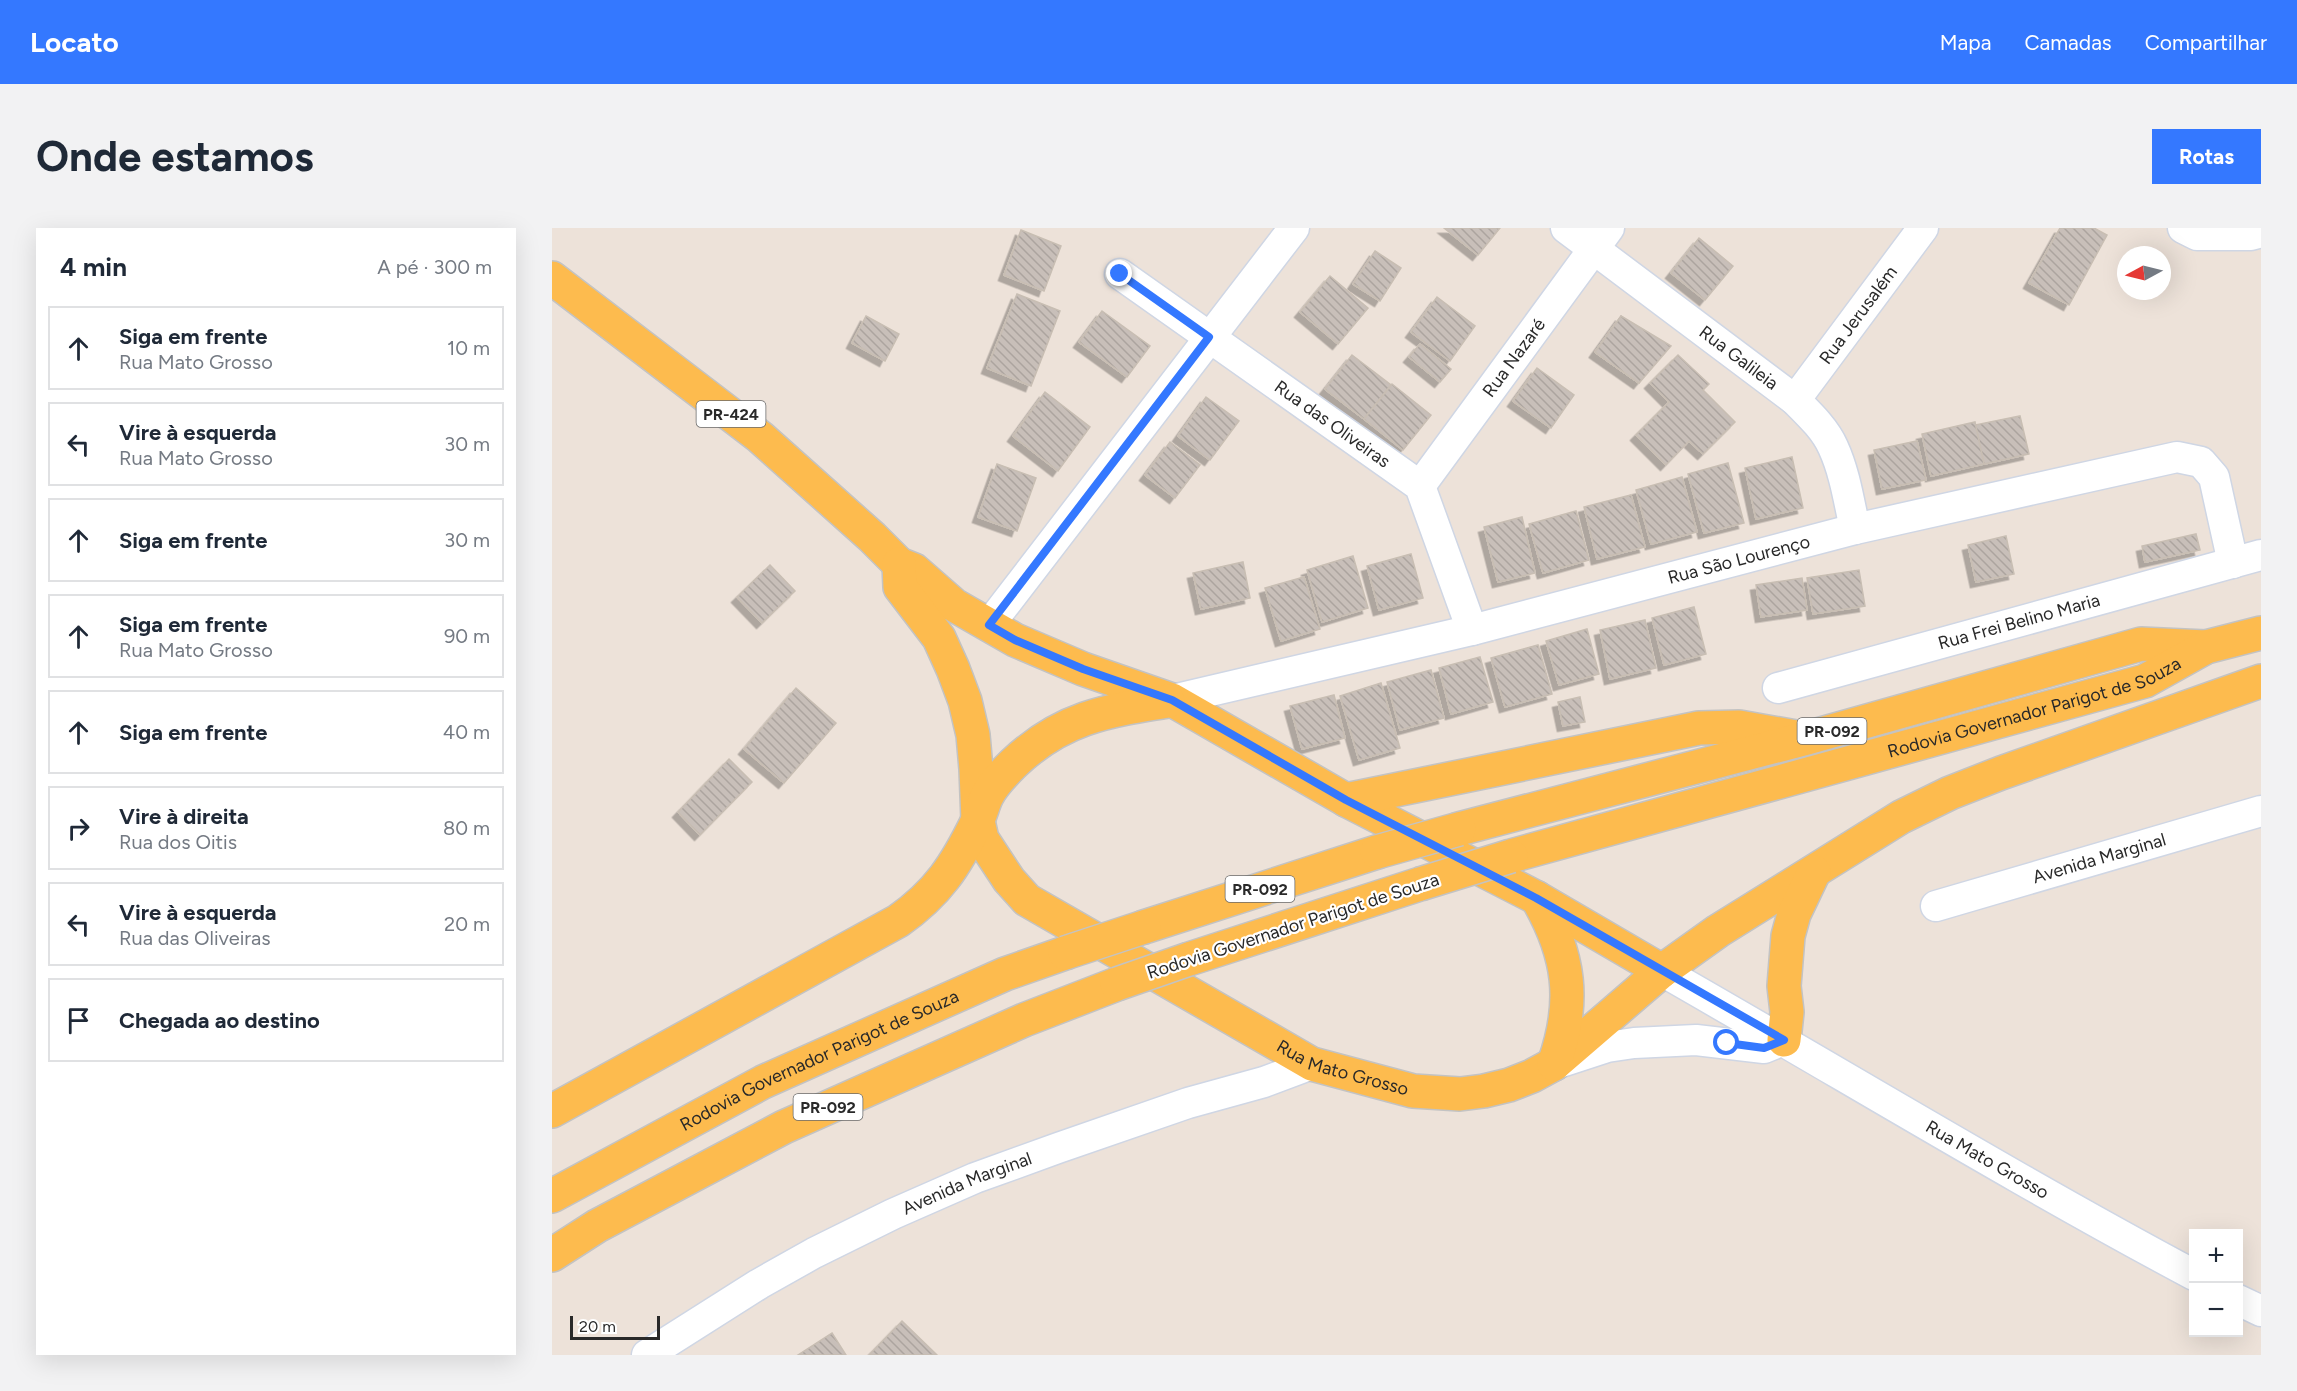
<!DOCTYPE html>
<html lang="pt">
<head>
<meta charset="utf-8">
<style>
  body { margin:0; font-family:Figtree,sans-serif; background:#f2f2f3; color:#1f2937 }
  .controls { position:absolute; right:18px; bottom:18px; display:grid; overflow:hidden; border-radius:0px; box-shadow:0 6px 24px #0002 }
  .controls button { width:54px; height:54px; display:grid; place-items:center; padding:0; border:0; border-bottom:2px solid #e0e1e3; background:#fff; color:#1f2937; font:30px sans-serif }
  .compass { position:absolute; left:1565px; top:18px; width:54px; height:54px; border-radius:50%; background:#fff; box-shadow:0 6px 24px #0002; rotate:263deg }
  .scale { position:absolute; left:18px; bottom:15px; width:90px; box-sizing:border-box; padding-left:6px; border:3px solid #292929; border-top:0; font-size:16px; line-height:21px; white-space:nowrap; color:#292929; -webkit-text-stroke:4px #fff; paint-order:stroke }
  .stop { position:absolute; width:18px; height:18px; margin:-14px; border:4px solid #3478ff; border-radius:50%; background:#fff }
  .stop.end { background:#3478ff; border-color:#fff; box-shadow:0 2px 6px #0008 }
  .list { margin:0; padding:0; list-style:none }
  h2 { display:flex; justify-content:space-between; align-items:center; height:78px; margin:0; padding:0 24px; font-size:26px }
  h2 small { font-size:20px; font-weight:400; color:#747a83 }
  .list li { display:grid; grid-template-columns:39px 1fr auto; gap:18px; align-items:center; box-sizing:border-box; height:84px; margin:0 12px 12px; padding:0 12px; border:2px solid #e0e1e3; border-radius:0px }
  .list b { display:block; font-size:22px; white-space:nowrap }
  .list p { margin:0; font-size:20px; white-space:nowrap; color:#747a83 }
  .list em { font-size:20px; font-style:normal; color:#747a83 }
  .icon { flex:none; width:33px; height:33px; fill:none; stroke:currentColor; stroke-width:2; stroke-linecap:round; stroke-linejoin:round }
  .map { position:relative; flex:none; width:1709px; height:1127px; overflow:hidden; border-radius:0px }
  header { display:flex; align-items:center; gap:36px; box-sizing:border-box; height:84px; padding:0 30px; background:#3478ff; color:#fff }
  header strong { font-size:28px }
  nav { display:flex; gap:33px; margin-inline-start:auto; font-size:21px }
  .intro { display:flex; align-items:center; justify-content:space-between; box-sizing:border-box; height:144px; padding:0 36px }
  h1 { margin:0; font-size:42px }
  .button { padding:15px 27px; border-radius:0px; background:#3478ff; color:#fff; font-size:21px; font-weight:700 }
  main { display:flex; gap:36px; padding:0 36px }
  aside { flex:1; background:#fff; border-radius:0px; box-shadow:0 6px 24px #0002 }
  .map>svg:first-child { display:block }
  .building { fill:url(#building-back-hatch); stroke:#c8beb3; stroke-width:1.5; filter:url(#shadow) }
  .lines { fill:none; stroke-linecap:round; stroke-linejoin:round }
  .minor-casing { stroke:#cfd6e4; stroke-width:33 }
  .major-casing { stroke:#c3c3c3; stroke-width:36 }
  .minor { stroke:#fff; stroke-width:30 }
  .major { stroke:#fdbb4e; stroke-width:33 }
  .major-bridge-casing { stroke:#c3c3c3; stroke-width:36; stroke-linecap:butt }
  .major-bridge { stroke:#fdbb4e; stroke-width:33 }
  .route { stroke:#3478ff; stroke-width:8 }
  .labels { text-anchor:middle; stroke-width:4.5; stroke-linejoin:round; paint-order:stroke }
  .shield { fill:#fff; stroke:#696969; stroke-width:1.5 }
  .shield-label { font-size:16px; font-weight:bold; fill:#292929 }
  .street-label { font-size:18px; fill:#292929; stroke:#fff }
</style>
</head>
<body>
<header>
<strong>Locato</strong>
<nav><a>Mapa</a><a>Camadas</a><a>Compartilhar</a></nav>
</header>
<div class="intro"><h1>Onde estamos</h1><a class="button">Rotas</a></div>
<main>
<aside>
<h2>4 min<small>A pé · 300 m</small></h2>
<ul class="list">
<li><svg class="icon" aria-label="ahead" viewBox="0 0 24 24"><path d="M12 20V5M6 11l6-6 6 6"/></svg><div><b>Siga em frente</b><p>Rua Mato Grosso</p></div><em>10 m</em></li>
<li><svg class="icon" aria-label="left" viewBox="0 0 24 24"><path d="M17 20v-9H6M10 6l-5 5 5 5"/></svg><div><b>Vire à esquerda</b><p>Rua Mato Grosso</p></div><em>30 m</em></li>
<li><svg class="icon" aria-label="ahead" viewBox="0 0 24 24"><path d="M12 20V5M6 11l6-6 6 6"/></svg><div><b>Siga em frente</b></div><em>30 m</em></li>
<li><svg class="icon" aria-label="ahead" viewBox="0 0 24 24"><path d="M12 20V5M6 11l6-6 6 6"/></svg><div><b>Siga em frente</b><p>Rua Mato Grosso</p></div><em>90 m</em></li>
<li><svg class="icon" aria-label="ahead" viewBox="0 0 24 24"><path d="M12 20V5M6 11l6-6 6 6"/></svg><div><b>Siga em frente</b></div><em>40 m</em></li>
<li><svg class="icon" aria-label="right" viewBox="0 0 24 24"><path d="M7 20v-9h11M14 6l5 5-5 5"/></svg><div><b>Vire à direita</b><p>Rua dos Oitis</p></div><em>80 m</em></li>
<li><svg class="icon" aria-label="left" viewBox="0 0 24 24"><path d="M17 20v-9H6M10 6l-5 5 5 5"/></svg><div><b>Vire à esquerda</b><p>Rua das Oliveiras</p></div><em>20 m</em></li>
<li><svg class="icon" aria-label="arrive" viewBox="0 0 24 24"><path d="M6 21V4h12l-3 4 3 4H6"/></svg><div><b>Chegada ao destino</b></div></li>
</ul>
</aside>
<div class="map">
<svg width="1709" height="1127" viewBox="0 0 1709 1127">
  <defs>
    <pattern id="building-back-hatch" width="6" height="6" patternUnits="userSpaceOnUse" patternTransform="scale(1.5)"><rect width="6" height="6" fill="#c8bfb9"/><path d="M-1 5l2 2M0 0l6 6M5-1l2 2" fill="none" stroke="#aca49f"/></pattern>
    <filter id="shadow"><feDropShadow dx="-5.5" dy="5.5" stdDeviation="0" flood-color="#0004"/></filter>
  </defs>
  <rect width="100%" height="100%" fill="#ede2d9"/>
  <g class="building">
    <path d="M892 0H948L926 27Z"/>
    <path d="M1508 0H1542L1555 7 1517 77 1477 55Z"/>
    <path d="M469 2 509 18 492 63 452 47Z"/>
    <path d="M1147 10 1181 38 1153 72 1119 45Z"/>
    <path d="M823 23 849 40 828 73 801 56Z"/>
    <path d="M778 48 816 80 786 116 748 84Z"/>
    <path d="M465 66 508 83 479 158 435 140Z"/>
    <path d="M885 69 923 98 898 133 859 104Z"/>
    <path d="M550 83 598 118 575 149 527 114Z"/>
    <path d="M314 88 347 106 333 133 300 115Z"/>
    <path d="M1069 88 1113 119 1087 155 1043 124Z"/>
    <path d="M1069 88 1119 118 1087 155 1043 124Z"/>
    <path d="M868 116 899 141 888 154 857 129Z"/>
    <path d="M800 127 839 157 812 191 773 161Z"/>
    <path d="M1126 127 1157 156 1151 162 1183 194 1151 226 1137 213 1114 237 1084 207 1117 174 1098 155Z"/>
    <path d="M985 140 1022 167 999 200 961 173Z"/>
    <path d="M840 156 879 187 851 222 812 191Z"/>
    <path d="M493 164 538 199 506 243 461 208Z"/>
    <path d="M654 169 687 193 658 232 626 208Z"/>
    <path d="M1468 188 1477 226 1432 236 1423 197Z"/>
    <path d="M1423 194 1432 236 1379 248 1370 206Z"/>
    <path d="M1365 213 1374 252 1330 261 1322 222Z"/>
    <path d="M618 214 648 237 623 270 593 247Z"/>
    <path d="M1240 229 1251 280 1204 291 1193 240Z"/>
    <path d="M1176 235 1192 295 1152 305 1136 246Z"/>
    <path d="M445 236 484 250 465 303 426 289Z"/>
    <path d="M1130 249 1145 304 1099 316 1084 262Z"/>
    <path d="M1079 267 1093 319 1045 331 1032 279Z"/>
    <path d="M1024 283 1037 332 991 345 977 296Z"/>
    <path d="M970 289 983 345 946 354 932 299Z"/>
    <path d="M1644 306 1648 322 1593 334 1590 318Z"/>
    <path d="M1454 308 1462 346 1424 354 1416 317Z"/>
    <path d="M859 326 871 370 827 382 815 338Z"/>
    <path d="M801 328 816 380 770 394 755 342Z"/>
    <path d="M691 334 698 370 649 381 641 345Z"/>
    <path d="M218 337 243 363 210 395 185 369Z"/>
    <path d="M1307 342 1313 378 1261 386 1255 350Z"/>
    <path d="M752 349 768 401 729 413 713 360Z"/>
    <path d="M1250 350 1255 382 1209 389 1204 357Z"/>
    <path d="M1142 379 1154 426 1112 437 1100 390Z"/>
    <path d="M1093 392 1104 440 1058 451 1048 402Z"/>
    <path d="M1035 401 1047 446 1007 457 994 413Z"/>
    <path d="M986 417 1000 466 953 479 939 430Z"/>
    <path d="M928 429 941 474 899 486 887 440Z"/>
    <path d="M879 442 892 490 848 502 835 454Z"/>
    <path d="M829 455 848 520 807 532 788 468Z"/>
    <path d="M244 460 284 495 232 555 192 521Z"/>
    <path d="M782 467 793 510 750 521 738 478Z"/>
    <path d="M1028 469 1033 494 1011 498 1006 474Z"/>
    <path d="M177 531 200 554 148 607 126 584Z"/>
    <path d="M350 1093 385 1127H317Z"/>
    <path d="M280 1105 294 1127H246Z"/>
  </g>
  <g class="lines">
    <g class="minor-casing">
      <g id="minor">
        <path id="s1" d="M1014 0 1243 172C1257 186 1273 201 1281 219 1293 245 1297 274 1303 301"/>
        <path d="M1631 0 1645 7H1699L1709 4"/>
        <path id="s2" d="M568 46 868 258 920 402"/>
        <path id="s3" d="M1243 172 1371 0"/>
        <path id="s4" d="M868 258 1057 0"/>
        <path d="M437 397 742 0"/>
        <path id="s5" d="M1226 460 1709 327"/>
        <path id="s6" d="M620 472 920 402 1303 301 1625 229 1649 234 1662 249 1681 335"/>
        <path id="s7" d="M1384 678 1709 583"/>
        <path id="s8" d="M1110 743C1287 844 1462 951 1642 1047"/>
        <path d="M1003 836 1055 819 1082 815 1144 812 1212 820 1232 812"/>
        <path d="M1686 1072 1709 1083"/>
        <path id="s9" d="M95 1127 207 1056 262 1025 341 986 423 950 506 920 636 875 712 854 760 836"/>
      </g>
    </g>
    <g class="major-casing">
      <g id="major">
        <path d="M0 50 208 209 320 309 347 336 362 342 402 377 463 412 531 441 620 472 794 572 985 670 1110 743"/>
        <path id="s10" d="M347 336 348 359 387 410 401 441 413 473 421 507 424 541 426 593 430 611 457 652 475 672 760 836 861 863 908 866 932 863 957 857 980 848 1002 836 1110 743 1166 703 1349 589 1398 565 1449 545 1709 453"/>
        <path d="M794 572 1147 500 1187 499 1244 509"/>
        <path d="M907 601 1255 510 1589 416 1654 419"/>
        <path id="s11" d="M959 628 1593 453 1654 419 1709 405"/>
        <path d="M985 670C1018 727 1024 774 1002 836"/>
        <path d="M592 699 825 624"/>
        <path d="M637 731 868 656"/>
        <path d="M1232 812 1235 784 1232 758 1236 708 1242 686 1262 644"/>
        <path d="M0 883 346 693C386 665 404 637 425 594 429 586 431 576 435 568 441 556 452 545 461 536 509 490 553 483 616 473"/>
        <path id="s12" d="M0 968 211 854 453 746 513 725"/>
        <path d="M0 1027 45 998 232 899 472 792 565 756"/>
      </g>
    </g>
    <use href="#minor" class="minor"/>
    <use href="#major" class="major"/>
    <g class="major-bridge-casing">
      <g id="major-bridge">
        <path d="M825 624 907 601"/>
        <path d="M868 656 959 628"/>
        <path d="M513 725 592 699"/>
        <path d="M565 756 637 731"/>
      </g>
    </g>
    <use href="#major-bridge" class="major-bridge"/>
  </g>
  <g class="lines">
    <path class="route" d="M568 46 657 109 437 397 463 412 531 441 620 472 794 572 984 670 1232 812 1212 820 1175 815"/>
  </g>
  <g class="labels">
    <g class="shield">
      <rect x="144.5" y="173" width="69" height="26" rx="4.5"/>
      <rect x="1245.5" y="490" width="69" height="26" rx="4.5"/>
      <rect x="673.5" y="648" width="69" height="26" rx="4.5"/>
      <rect x="241.5" y="866" width="69" height="26" rx="4.5"/>
    </g>
    <g class="shield-label">
      <text x="179" y="192">PR-424</text>
      <text x="1280" y="509">PR-092</text>
      <text x="708" y="667">PR-092</text>
      <text x="276" y="885">PR-092</text>
    </g>
    <g class="street-label">
      <text dy="6" stroke="none"><textPath href="#s3" startOffset="106">Rua Jerusalém</textPath></text>
      <text dy="6" stroke="none"><textPath href="#s4" startOffset="159">Rua Nazaré</textPath></text>
      <text dy="6" stroke="none"><textPath href="#s1" startOffset="216">Rua Galileia</textPath></text>
      <text dy="6" stroke="none"><textPath href="#s2" startOffset="260">Rua das Oliveiras</textPath></text>
      <text dy="6" stroke="none"><textPath href="#s6" startOffset="584">Rua São Lourenço</textPath></text>
      <text dy="6" stroke="none"><textPath href="#s5" startOffset="250">Rua Frei Belino Maria</textPath></text>
      <text dy="6" stroke="none"><textPath href="#s11" startOffset="544">Rodovia Governador Parigot de Souza</textPath></text>
      <text dy="6" stroke="none"><textPath href="#s7" startOffset="170">Avenida Marginal</textPath></text>
      <text transform="translate(741 698) rotate(-18)" y="6">Rodovia Governador Parigot de Souza</text>
      <text dy="6" stroke="none"><textPath href="#s12" startOffset="300">Rodovia Governador Parigot de Souza</textPath></text>
      <text dy="6" stroke="none"><textPath href="#s10" startOffset="730">Rua Mato Grosso</textPath></text>
      <text dy="6" stroke="none"><textPath href="#s8" startOffset="376">Rua Mato Grosso</textPath></text>
      <text dy="6" stroke="none"><textPath href="#s9" startOffset="364">Avenida Marginal</textPath></text>
    </g>
  </g>
</svg>
<div class="controls">
<button>+</button>
<button>−</button>
</div>
<svg class="compass" viewBox="-18 -18 36 36"><path d="M0-13l5 13h-10z" fill="#e53935"/><path d="M0 13l5-13h-10z" fill="#747a83"/></svg>
<div class="scale">20 m</div>
<div class="stop" style="left:1175px;top:815px"></div>
<div class="stop end" style="left:568px;top:46px"></div>
</div>
</main>
</body>
</html>
